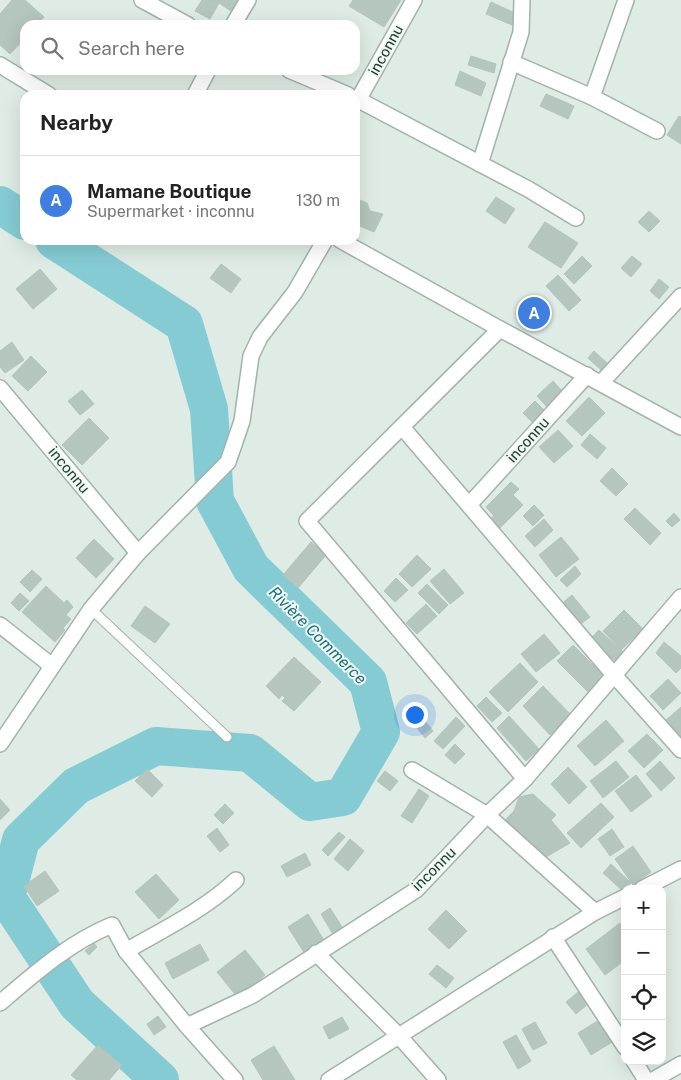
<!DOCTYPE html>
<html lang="en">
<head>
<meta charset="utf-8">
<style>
  body { margin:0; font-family:"Public Sans",sans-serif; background:#f6f6f6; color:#222 }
  .controls { position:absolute; right:15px; bottom:15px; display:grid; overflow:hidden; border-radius:10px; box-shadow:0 5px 20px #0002 }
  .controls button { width:45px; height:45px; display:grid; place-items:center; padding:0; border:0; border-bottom:1px solid #e0e0e0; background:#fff; color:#222; font:25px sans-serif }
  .you { position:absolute; left:414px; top:714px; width:18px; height:18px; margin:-12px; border:4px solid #fff; border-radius:50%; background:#1a73e8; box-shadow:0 0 0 8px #1a73e833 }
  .badge { display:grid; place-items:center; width:32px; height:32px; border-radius:50%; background:#824638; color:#fff; font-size:16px; font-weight:700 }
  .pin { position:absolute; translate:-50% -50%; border:2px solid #fff; box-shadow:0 1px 5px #0006 }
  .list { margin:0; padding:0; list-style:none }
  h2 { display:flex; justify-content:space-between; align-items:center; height:65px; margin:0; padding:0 20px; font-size:21px }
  h2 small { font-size:16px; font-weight:400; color:#767676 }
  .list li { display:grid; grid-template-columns:32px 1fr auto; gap:15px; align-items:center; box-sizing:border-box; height:90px; padding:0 20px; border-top:1px solid #e0e0e0 }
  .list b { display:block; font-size:19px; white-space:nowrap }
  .list p { margin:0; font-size:16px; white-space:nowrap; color:#767676 }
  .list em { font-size:16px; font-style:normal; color:#767676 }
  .icon { flex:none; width:28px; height:28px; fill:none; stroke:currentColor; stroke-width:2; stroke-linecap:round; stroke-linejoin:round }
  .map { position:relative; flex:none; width:681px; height:1080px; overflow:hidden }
  .search { position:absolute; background:#fff; box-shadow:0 5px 20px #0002; left:20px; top:20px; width:340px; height:55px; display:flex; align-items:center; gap:12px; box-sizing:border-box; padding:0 18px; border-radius:15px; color:#767676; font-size:19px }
  .panel { position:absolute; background:#fff; box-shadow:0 5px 20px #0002; left:20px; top:90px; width:340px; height:155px; border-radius:15px }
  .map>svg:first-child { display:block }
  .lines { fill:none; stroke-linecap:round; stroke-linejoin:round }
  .river { stroke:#85cbd3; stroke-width:38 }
  .building { fill:#b5c6be; stroke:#b2c5bc }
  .lane-casing { stroke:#a2b3ac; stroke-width:11 }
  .street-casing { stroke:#a2b3ac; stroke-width:18 }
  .lane { stroke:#fff; stroke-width:9 }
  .street { stroke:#fff; stroke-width:15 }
  .labels { text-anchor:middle; stroke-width:4; stroke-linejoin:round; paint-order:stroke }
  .street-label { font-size:15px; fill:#203c33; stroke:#f0f8f3 }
  .water-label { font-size:16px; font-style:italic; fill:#186e7a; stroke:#f0f8f3 }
</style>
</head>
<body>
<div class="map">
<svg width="681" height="1080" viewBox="0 0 681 1080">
  <rect width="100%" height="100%" fill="#dfebe5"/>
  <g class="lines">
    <g class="river">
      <path d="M0 205 25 221"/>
      <path d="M54 240 184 324 209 409 215 501 251 568 368 682 381 732 343 797 310 802 250 753 156 746 76 786 21 840 6 897 77 1004 160 1080"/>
    </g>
  </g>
  <g class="building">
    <path d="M12 0H25L44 17 36 25H25V38L10 54 0 45V14Z"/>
    <path d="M202 0H238L231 11 219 3 210 19 195 11Z"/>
    <path d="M353 0H401L384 27 349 6Z"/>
    <path d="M491 2 517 14 512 25 486 14Z"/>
    <path d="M471 56 496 64 494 73 468 65Z"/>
    <path d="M460 71 486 83 481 96 455 85Z"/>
    <path d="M546 94 574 106 568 119 540 106Z"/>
    <path d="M679 116 681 117V144L667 135Z"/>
    <path d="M496 197 515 209 505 224 486 211Z"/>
    <path d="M355 198 367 203 370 211 383 214 374 232 355 224Z"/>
    <path d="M649 211 660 221 649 232 638 222Z"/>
    <path d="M545 222 578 243 561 268 528 247Z"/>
    <path d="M582 256 592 266 574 284 564 274Z"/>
    <path d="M632 256 642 264 631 277 621 268Z"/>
    <path d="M221 264 241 279 231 293 210 278Z"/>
    <path d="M40 269 57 289 33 309 16 289Z"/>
    <path d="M558 275 581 300 569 311 546 286Z"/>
    <path d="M659 279 669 287 659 299 650 291Z"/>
    <path d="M528 300 551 313 543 326 521 312Z"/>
    <path d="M12 342 24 360 5 373 0 367V351Z"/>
    <path d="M594 351 609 365 603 372 588 358Z"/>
    <path d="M31 356 47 372 28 391 12 376Z"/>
    <path d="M553 381 563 392 547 407 537 396Z"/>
    <path d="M82 390 94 404 80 415 68 401Z"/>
    <path d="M589 397 605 413 582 436 566 421Z"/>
    <path d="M535 401 548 414 536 426 523 413Z"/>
    <path d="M89 418 109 438 82 465 62 445Z"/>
    <path d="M558 430 573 446 554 463 539 447Z"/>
    <path d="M590 434 606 448 597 459 581 445Z"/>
    <path d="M612 468 628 484 616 496 600 481Z"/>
    <path d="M511 482 519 489 513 495 523 505 499 529 490 519 494 516 486 507Z"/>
    <path d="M534 505 544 515 533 526 523 516Z"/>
    <path d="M635 508 661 533 650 545 624 519Z"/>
    <path d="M674 513 680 520 672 527 666 521Z"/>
    <path d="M544 519 553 530 535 547 525 536Z"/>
    <path d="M561 537 579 559 556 577 539 555Z"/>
    <path d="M94 539 114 559 96 578 76 558Z"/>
    <path d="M311 542 326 555 298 588 283 575Z"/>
    <path d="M417 555 431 569 412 587 399 574Z"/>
    <path d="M575 566 581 574 567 587 560 580Z"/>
    <path d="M444 569 464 593 450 604 430 581Z"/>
    <path d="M32 570 42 579 30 592 20 582Z"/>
    <path d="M396 578 408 590 395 602 384 591Z"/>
    <path d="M427 584 448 605 439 614 418 593Z"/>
    <path d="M46 586 64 603 67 600 73 607 66 615 71 619 63 628 65 630 55 642 22 612Z"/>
    <path d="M20 593 29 601 19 611 11 603Z"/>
    <path d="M572 595 590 617 577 627 559 606Z"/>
    <path d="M426 604 437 616 417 634 406 623Z"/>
    <path d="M145 606 170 624 155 643 131 626Z"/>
    <path d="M624 610 643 629 621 650 603 631Z"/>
    <path d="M599 630 623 652 615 661 590 639Z"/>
    <path d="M544 634 560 653 536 672 521 654Z"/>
    <path d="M664 642 681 656V668L676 673 656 653Z"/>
    <path d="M573 645 606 678 590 694 557 661Z"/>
    <path d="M294 657 321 682 294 711 282 701 285 698 282 695 279 699 266 686Z"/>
    <path d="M520 663 538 682 508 712 489 692Z"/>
    <path d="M668 679 681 693 663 710 650 696Z"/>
    <path d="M543 686 571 715 550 735 523 706Z"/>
    <path d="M486 697 502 713 492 722 477 706Z"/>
    <path d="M414 707 433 731 425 738 406 714Z"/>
    <path d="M681 707V738L665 721Z"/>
    <path d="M509 716 539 749 526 761 497 728Z"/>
    <path d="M456 717 465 726 443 749 434 741Z"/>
    <path d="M606 720 624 741 595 766 577 746Z"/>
    <path d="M647 734 663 750 644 768 628 751Z"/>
    <path d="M455 744 465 754 455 764 445 755Z"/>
    <path d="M616 761 629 777 603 798 590 781Z"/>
    <path d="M660 761 675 778 661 791 646 774Z"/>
    <path d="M568 767 587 787 569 804 551 784Z"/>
    <path d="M147 769 163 785 152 797 135 781Z"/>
    <path d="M385 771 398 781 390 791 377 781Z"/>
    <path d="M636 775 652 796 631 812 615 791Z"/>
    <path d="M419 789 429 796 412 823 401 816Z"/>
    <path d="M533 794 556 815 551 820 570 843 541 860 504 821 514 811 519 797Z"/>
    <path d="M0 799 10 810 0 820Z"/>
    <path d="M601 803 614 817 581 848 567 833Z"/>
    <path d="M225 804 234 813 223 824 214 815Z"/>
    <path d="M217 828 229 845 220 852 207 836Z"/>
    <path d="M612 829 624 847 610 856 598 839Z"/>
    <path d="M339 832 345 837 328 856 322 850Z"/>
    <path d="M350 839 364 851 348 871 334 859Z"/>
    <path d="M633 846 651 872 633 885 615 859Z"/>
    <path d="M305 853 311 865 287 877 281 866Z"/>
    <path d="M611 864 631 883 623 891 603 873Z"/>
    <path d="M45 871 59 891 37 906 24 886Z"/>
    <path d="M156 874 179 900 159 919 135 892Z"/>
    <path d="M330 908 344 930 334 936 321 914Z"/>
    <path d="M446 910 467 931 449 949 428 929Z"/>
    <path d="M308 914 325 942 305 954 288 927Z"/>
    <path d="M620 923 625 930V960L605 975 586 949Z"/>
    <path d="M94 943 97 947 89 955 85 951Z"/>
    <path d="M200 944 209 960 173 979 165 963Z"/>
    <path d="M245 950 265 975 238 998 217 972Z"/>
    <path d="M437 965 454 978 446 988 429 974Z"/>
    <path d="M578 992 588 1004 576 1014 566 1002Z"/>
    <path d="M158 1016 166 1027 154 1035 147 1024Z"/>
    <path d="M342 1017 349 1029 329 1039 323 1027Z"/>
    <path d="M599 1020 612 1042 591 1055 578 1033Z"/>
    <path d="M535 1022 547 1043 533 1050 522 1029Z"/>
    <path d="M516 1035 531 1061 518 1069 503 1042Z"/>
    <path d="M98 1045 122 1065 109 1080H77L71 1075Z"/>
    <path d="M274 1046 295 1080H263L251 1060Z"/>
  </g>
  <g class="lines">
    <g class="lane-casing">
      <path id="lane" d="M91 609 227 737"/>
    </g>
    <g class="street-casing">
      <g id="street">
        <path d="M142 0 188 25"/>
        <path d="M233 25 248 0"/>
        <path d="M511 62 592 97 657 131"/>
        <path d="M0 65 49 95"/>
        <path d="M289 70 348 95"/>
        <path d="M195 95 208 70"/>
        <path d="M592 97 626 0"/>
        <path d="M355 98 528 189 576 218"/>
        <path d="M358 100 414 0"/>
        <path d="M480 164 521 32 522 0"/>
        <path d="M340 240 500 329 681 427"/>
        <path d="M500 329 307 521 525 779"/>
        <path d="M601 383 681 296"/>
        <path d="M0 388 138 553"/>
        <path d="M402 427 614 675 681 750"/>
        <path d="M469 505 587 375"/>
        <path d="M0 625 52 666"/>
        <path d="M0 744 91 609 138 553 228 462 242 421 251 356 260 337 295 292 325 240"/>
        <path d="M412 770 487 815 595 912"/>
        <path d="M642 889 681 869"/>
        <path d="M553 937 625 1047"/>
        <path d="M126 951 187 1026 235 1080"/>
        <path d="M316 953 399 1036 438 1080"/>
        <path d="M0 1003C34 974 70 942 112 925L126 951C164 929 204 910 236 880"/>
        <path d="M187 1026 253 995 416 890 487 815 525 779 681 597"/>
        <path d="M634 1061 646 1080"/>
        <path d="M329 1080 595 912 625 897"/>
        <path d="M653 1080 681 1064"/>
      </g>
    </g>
    <use href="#lane" class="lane"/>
    <use href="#street" class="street"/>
  </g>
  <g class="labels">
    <g class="street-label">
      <text transform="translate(386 50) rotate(-61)" y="5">inconnu</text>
      <text transform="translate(528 440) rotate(-48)" y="5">inconnu</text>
      <text transform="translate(69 470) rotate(50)" y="5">inconnu</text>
      <text transform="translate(434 869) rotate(-45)" y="5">inconnu</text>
    </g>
    <g class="water-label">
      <text transform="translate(318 635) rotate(45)" y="6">Rivière Commerce</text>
    </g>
  </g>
</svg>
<div class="controls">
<button>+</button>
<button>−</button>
<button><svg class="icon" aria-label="locate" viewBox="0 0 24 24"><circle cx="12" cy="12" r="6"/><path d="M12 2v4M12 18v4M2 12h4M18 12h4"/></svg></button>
<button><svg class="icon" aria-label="layers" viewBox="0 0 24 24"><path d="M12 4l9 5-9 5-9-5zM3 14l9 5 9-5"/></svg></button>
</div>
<div class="you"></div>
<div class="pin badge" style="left:534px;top:313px;background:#3f7fe0">A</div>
<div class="search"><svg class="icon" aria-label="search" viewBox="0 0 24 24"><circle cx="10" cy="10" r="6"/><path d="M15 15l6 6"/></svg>Search here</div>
<section class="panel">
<h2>Nearby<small></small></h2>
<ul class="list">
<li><span class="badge" style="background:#3f7fe0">A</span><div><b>Mamane Boutique</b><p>Supermarket · inconnu</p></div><em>130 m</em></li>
</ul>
</section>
</div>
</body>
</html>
